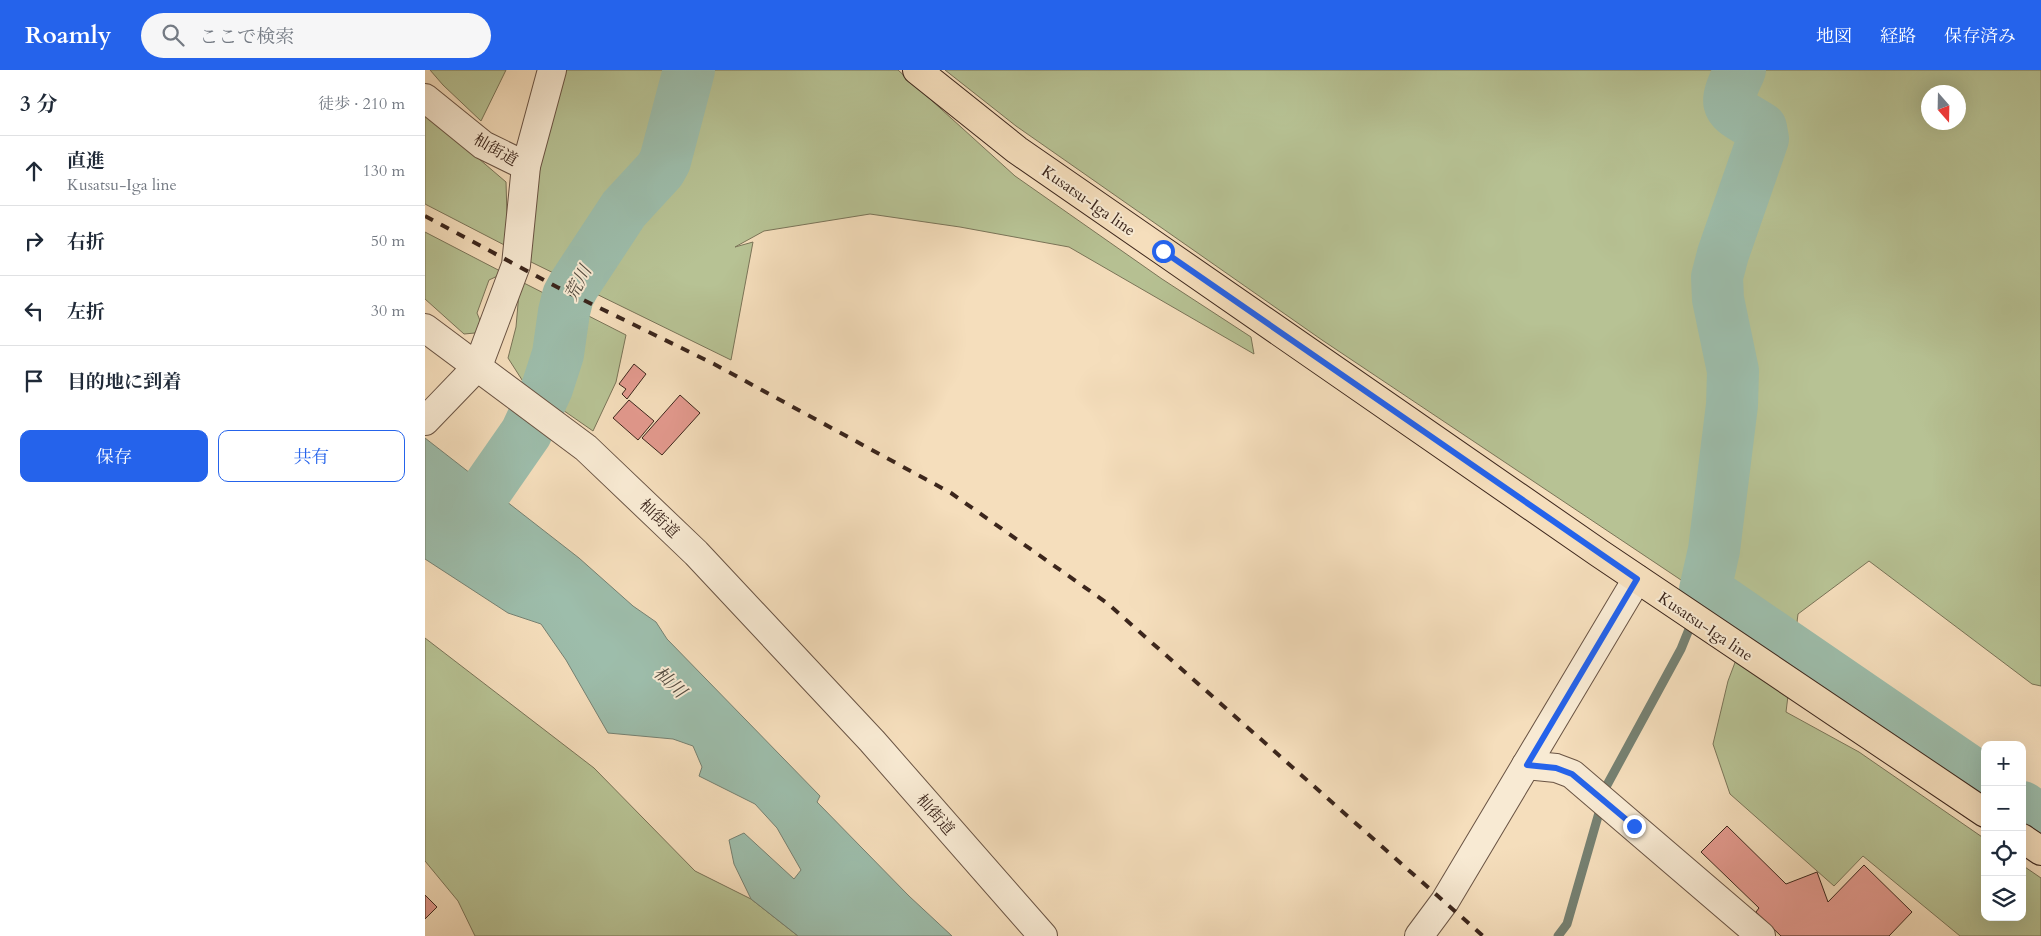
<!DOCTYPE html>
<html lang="ja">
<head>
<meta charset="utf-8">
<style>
  body { margin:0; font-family:Cardo,"Noto Serif JP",serif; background:#f6f6f7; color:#1f2937 }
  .controls { position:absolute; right:15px; bottom:15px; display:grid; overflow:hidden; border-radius:10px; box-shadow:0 5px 20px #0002 }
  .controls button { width:45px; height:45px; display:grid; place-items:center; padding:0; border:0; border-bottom:1px solid #e0e1e3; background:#fff; color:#1f2937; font:25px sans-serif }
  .compass { position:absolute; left:1496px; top:15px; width:45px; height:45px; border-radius:50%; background:#fff; box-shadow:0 5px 20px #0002; rotate:160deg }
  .stop { position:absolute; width:15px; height:15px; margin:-11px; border:4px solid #2563eb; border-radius:50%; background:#fff }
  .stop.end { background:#2563eb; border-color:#fff; box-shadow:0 1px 5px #0008 }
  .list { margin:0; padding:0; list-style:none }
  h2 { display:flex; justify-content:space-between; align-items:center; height:65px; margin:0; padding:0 20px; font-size:21px }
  h2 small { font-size:16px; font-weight:400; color:#747a83 }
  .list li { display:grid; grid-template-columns:32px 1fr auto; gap:15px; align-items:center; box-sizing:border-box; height:70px; padding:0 20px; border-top:1px solid #e0e1e3 }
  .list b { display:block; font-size:19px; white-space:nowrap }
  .list p { margin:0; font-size:16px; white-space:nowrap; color:#747a83 }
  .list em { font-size:16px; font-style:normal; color:#747a83 }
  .actions { display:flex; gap:10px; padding:15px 20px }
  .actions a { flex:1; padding:11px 0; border:1px solid #2563eb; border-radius:10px; text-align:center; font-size:18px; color:#2563eb }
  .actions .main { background:#2563eb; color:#fff }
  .icon { flex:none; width:28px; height:28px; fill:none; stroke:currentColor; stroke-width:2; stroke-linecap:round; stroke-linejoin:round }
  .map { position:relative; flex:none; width:1616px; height:866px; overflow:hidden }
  header { display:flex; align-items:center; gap:30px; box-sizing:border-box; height:70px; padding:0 25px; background:#2563eb; color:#fff }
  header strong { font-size:24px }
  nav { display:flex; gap:28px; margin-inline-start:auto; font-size:18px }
  .search { width:350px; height:45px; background:#f6f6f7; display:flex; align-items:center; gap:12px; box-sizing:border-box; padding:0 18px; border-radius:28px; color:#747a83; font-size:19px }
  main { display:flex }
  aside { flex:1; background:#fff }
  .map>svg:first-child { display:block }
  .green { fill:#b7c294; stroke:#7a7458; fill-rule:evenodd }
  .water { fill:#9dbdab; stroke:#768172 }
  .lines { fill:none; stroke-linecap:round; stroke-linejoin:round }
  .stream { stroke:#768172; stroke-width:9 }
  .river { stroke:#9dbdab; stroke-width:52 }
  .building { fill:#e49a8f; stroke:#3c261c }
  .minor-casing { stroke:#6a5444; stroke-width:30 }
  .major-casing { stroke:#3c261c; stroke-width:30 }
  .minor { stroke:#f8ead3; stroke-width:28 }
  .major { stroke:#f5debc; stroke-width:28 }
  .rail { stroke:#3c261c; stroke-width:4; stroke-dasharray:9 9; stroke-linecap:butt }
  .route { stroke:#2563eb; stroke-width:6 }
  .labels { text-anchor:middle; stroke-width:4; stroke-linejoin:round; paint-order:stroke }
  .street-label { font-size:16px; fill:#3c261c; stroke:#f8ead3 }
  .water-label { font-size:18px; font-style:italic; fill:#544c40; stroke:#f8ead3 }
</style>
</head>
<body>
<header>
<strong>Roamly</strong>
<div class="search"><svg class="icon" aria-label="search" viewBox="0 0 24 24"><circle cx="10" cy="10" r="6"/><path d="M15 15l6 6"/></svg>ここで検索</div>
<nav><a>地図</a><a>経路</a><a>保存済み</a></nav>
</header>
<main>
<aside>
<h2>3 分<small>徒歩 · 210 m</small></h2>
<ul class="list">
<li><svg class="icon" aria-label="ahead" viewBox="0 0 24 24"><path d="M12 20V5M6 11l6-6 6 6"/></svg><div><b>直進</b><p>Kusatsu-Iga line</p></div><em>130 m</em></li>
<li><svg class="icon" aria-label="right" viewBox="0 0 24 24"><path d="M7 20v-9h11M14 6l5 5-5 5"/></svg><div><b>右折</b></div><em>50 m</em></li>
<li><svg class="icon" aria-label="left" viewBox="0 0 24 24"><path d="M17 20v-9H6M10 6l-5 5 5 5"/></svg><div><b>左折</b></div><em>30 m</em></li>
<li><svg class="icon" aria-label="arrive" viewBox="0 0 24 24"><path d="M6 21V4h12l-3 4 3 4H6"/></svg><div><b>目的地に到着</b></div></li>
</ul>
<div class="actions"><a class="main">保存</a><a>共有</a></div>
</aside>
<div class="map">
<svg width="1616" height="866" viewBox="0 0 1616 866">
  <rect width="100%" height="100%" fill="#f5debc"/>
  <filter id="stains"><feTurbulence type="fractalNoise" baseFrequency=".004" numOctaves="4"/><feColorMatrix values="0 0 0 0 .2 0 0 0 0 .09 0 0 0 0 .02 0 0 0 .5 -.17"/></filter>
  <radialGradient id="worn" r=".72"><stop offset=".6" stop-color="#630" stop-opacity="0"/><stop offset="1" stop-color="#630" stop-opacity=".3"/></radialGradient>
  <g class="green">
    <path d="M5 0H81L56 51 18 15Z"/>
    <path d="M128 0H473L590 106 737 209 826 267 829 284 644 177 535 157 445 144 339 161 310 177 328 172 306 290 102 190Z"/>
    <path d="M520 0H1616V616L1607 614 1444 491 1373 544 1361 642 1434 682 1560 769V847H1597V795L1616 808V866H1535L1438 786 1409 816 1305 724 1288 674 1303 611 1320 566 1265 516 897 270 591 56ZM1504 22H1534V52H1504Z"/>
    <path d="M0 39 26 65 81 112 82 146 87 179 0 134Z"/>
    <path d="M0 162 79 203 64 210 52 243 56 253 50 263 39 264 0 229Z"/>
    <path d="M95 211 201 265 191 312 168 361 99 313 83 288 91 257Z"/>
    <path d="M0 568 169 698 270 801 326 829 373 866H50L33 831 0 791Z"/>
  </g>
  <path class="water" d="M0 368 154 488 208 536 231 552 242 569 395 726 392 732 484 826 527 866H373L326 829 309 794 304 770 319 763 369 809 376 800 352 758 330 734 274 706 277 697 268 676 248 669 183 663 141 590 116 554 83 543 0 489Z"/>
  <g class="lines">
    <path class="stream" d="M1133 866 1142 854 1182 715 1256 579 1280 520"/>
    <g class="river">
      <path d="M1315 0C1296 40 1301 36 1336 58L1338 69 1298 184 1292 207 1293 229 1308 301 1307 335 1289 480 1280 520 1560 712"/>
      <path d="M53 432 101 363 122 318 133 284 139 242 143 226 149 215 199 139 235 100 240 91 264 0"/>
      <path d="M1597 737 1616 750"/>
    </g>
  </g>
  <g class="building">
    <path d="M209 294 221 304 202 329 197 324 201 319 194 314Z"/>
    <path d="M255 325 275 343 237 385 217 368Z"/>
    <path d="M204 330 229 351 213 370 188 348Z"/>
    <path d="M1302 756 1361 814 1392 802 1403 832 1439 795 1487 842 1464 866H1356L1331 842 1334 838 1276 782Z"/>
    <path d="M0 825 12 837 0 849Z"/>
  </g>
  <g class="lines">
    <g class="minor-casing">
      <g id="minor">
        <path d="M0 28 58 75 101 96"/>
        <path d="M0 258 161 378 271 483 447 671 618 866"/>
        <path d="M0 351 53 296 91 195 101 96 127 0"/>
        <path d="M1101 695 1131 698 1147 704 1336 866"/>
        <path d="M994 866 1020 831 1212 509"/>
      </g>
    </g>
    <g class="major-casing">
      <g id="major">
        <path d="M492 0 592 80 738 181 1174 483 1560 743"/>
        <path d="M1597 768 1616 781"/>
      </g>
    </g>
    <use href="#minor" class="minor"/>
    <use href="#major" class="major"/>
    <path class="rail" d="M0 146 132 217 289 294 526 423 682 533 1058 866"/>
  </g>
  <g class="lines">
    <path class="route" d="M738 181 1212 509 1102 695 1131 698 1147 704 1209 756"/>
  </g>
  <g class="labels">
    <g class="street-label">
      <text transform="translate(71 79) rotate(30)" y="6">杣街道</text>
      <text transform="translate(664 130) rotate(35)" y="6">Kusatsu-Iga line</text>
      <text transform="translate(235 448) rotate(44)" y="6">杣街道</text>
      <text transform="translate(1281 556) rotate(34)" y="6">Kusatsu-Iga line</text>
      <text transform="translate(511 744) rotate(49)" y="6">杣街道</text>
    </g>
    <g class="water-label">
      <text transform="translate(153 213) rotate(-62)" y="6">荒川</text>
      <text transform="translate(245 612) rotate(43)" y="6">杣川</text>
    </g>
  </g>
  <rect width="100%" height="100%" filter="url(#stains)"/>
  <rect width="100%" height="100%" fill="url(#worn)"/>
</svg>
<div class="controls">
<button>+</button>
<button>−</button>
<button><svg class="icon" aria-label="locate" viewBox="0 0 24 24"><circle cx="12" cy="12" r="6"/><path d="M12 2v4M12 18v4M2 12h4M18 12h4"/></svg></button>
<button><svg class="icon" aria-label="layers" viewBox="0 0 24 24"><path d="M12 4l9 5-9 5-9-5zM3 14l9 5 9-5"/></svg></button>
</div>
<svg class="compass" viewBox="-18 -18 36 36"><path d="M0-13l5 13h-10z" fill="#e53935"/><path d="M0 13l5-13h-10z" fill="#747a83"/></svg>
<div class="stop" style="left:738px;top:181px"></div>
<div class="stop end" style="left:1209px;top:756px"></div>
</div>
</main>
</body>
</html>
